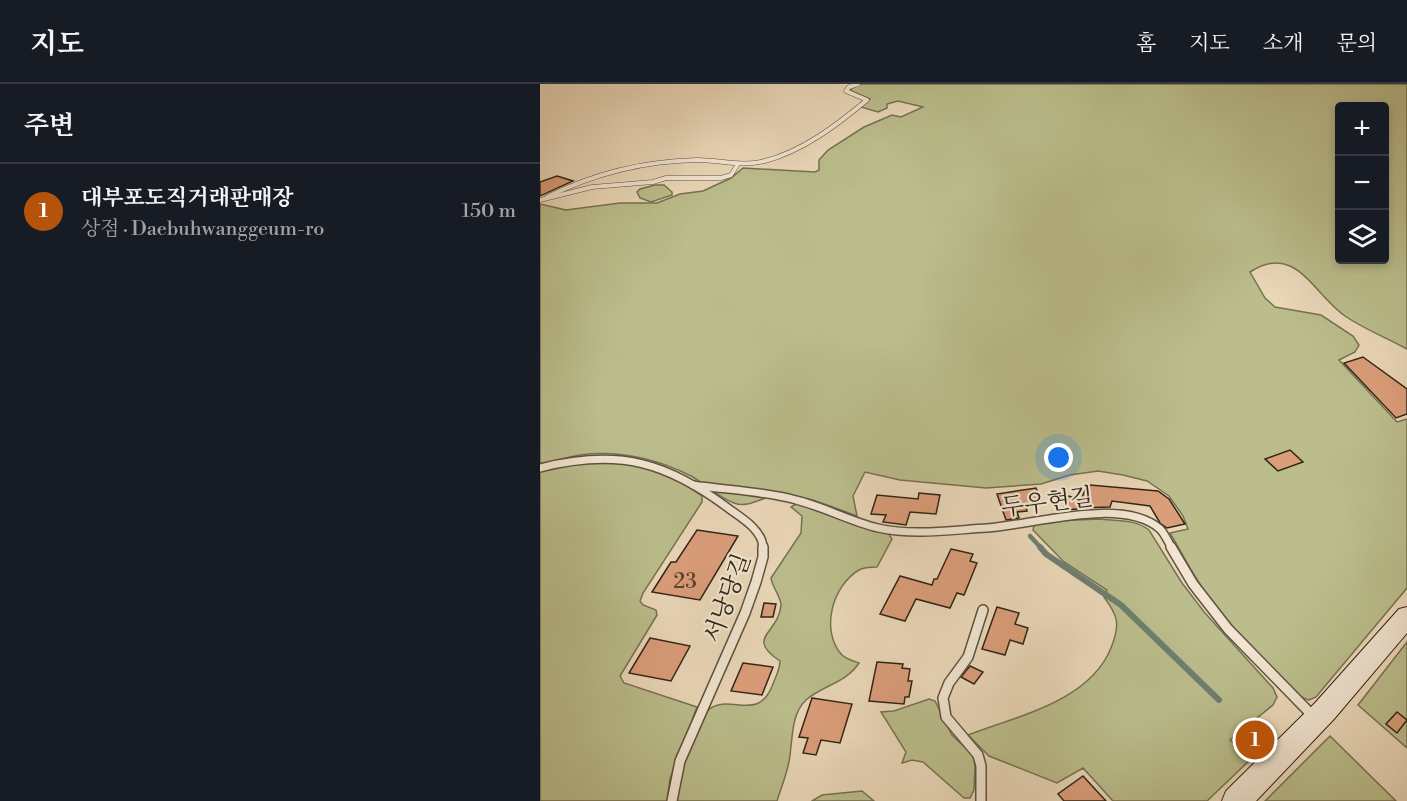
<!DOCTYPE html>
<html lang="ko">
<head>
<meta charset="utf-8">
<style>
  body { margin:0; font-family:"Libre Bodoni","Noto Serif KR",serif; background:#242831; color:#f1f3f6 }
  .controls { position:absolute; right:18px; top:18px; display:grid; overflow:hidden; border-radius:6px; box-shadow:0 3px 9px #0003 }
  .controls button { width:54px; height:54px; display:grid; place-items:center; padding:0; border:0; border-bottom:2px solid #363941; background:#171b24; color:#f1f3f6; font:30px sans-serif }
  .you { position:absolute; left:519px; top:374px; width:21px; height:21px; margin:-15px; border:4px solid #fff; border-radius:50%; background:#1a73e8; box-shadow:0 0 0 9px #1a73e833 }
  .badge { display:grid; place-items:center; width:39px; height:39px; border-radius:50%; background:#b45309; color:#fff; font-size:20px; font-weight:700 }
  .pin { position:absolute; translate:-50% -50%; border:3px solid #fff; box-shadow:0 2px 6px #0006 }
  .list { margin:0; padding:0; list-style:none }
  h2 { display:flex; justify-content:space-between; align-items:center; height:78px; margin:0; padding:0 24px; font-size:26px }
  h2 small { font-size:20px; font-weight:400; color:#9ea1a6 }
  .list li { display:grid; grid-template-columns:39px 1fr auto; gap:18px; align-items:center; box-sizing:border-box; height:96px; padding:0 24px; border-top:2px solid #363941 }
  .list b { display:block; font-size:22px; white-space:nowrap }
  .list p { margin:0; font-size:20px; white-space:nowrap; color:#9ea1a6 }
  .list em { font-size:20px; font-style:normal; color:#9ea1a6 }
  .icon { flex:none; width:33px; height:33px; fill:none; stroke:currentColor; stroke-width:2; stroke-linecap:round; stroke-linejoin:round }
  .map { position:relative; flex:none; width:867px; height:717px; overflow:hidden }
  header { display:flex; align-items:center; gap:36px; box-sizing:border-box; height:84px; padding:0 30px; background:#171b24; border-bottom:2px solid #363941 }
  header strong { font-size:28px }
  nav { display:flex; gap:33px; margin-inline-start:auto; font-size:21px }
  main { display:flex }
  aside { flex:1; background:#171b24 }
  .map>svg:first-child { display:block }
  .green { fill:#bbbd8c; stroke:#767152; stroke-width:1.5; fill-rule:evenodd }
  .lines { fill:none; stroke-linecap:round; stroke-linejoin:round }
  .stream-far1 { stroke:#6f7e6f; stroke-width:4.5 }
  .stream { stroke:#6f7e6f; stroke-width:6 }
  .building { fill:#db9e7a; stroke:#312517; stroke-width:1.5 }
  .service-far2-casing { stroke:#5f523f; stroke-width:5 }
  .service-far1-casing { stroke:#5f523f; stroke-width:10 }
  .service-casing { stroke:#5f523f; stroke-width:12 }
  .secondary-casing { stroke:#312517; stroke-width:2 }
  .service-far2 { stroke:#f1e5d1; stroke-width:4 }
  .service-far1 { stroke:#f1e5d1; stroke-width:7 }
  .service { stroke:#f1e5d1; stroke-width:9 }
  .secondary { fill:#f1e5d1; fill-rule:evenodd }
  .labels { text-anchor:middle; stroke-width:4.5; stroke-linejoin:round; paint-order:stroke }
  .number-label { font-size:21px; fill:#5c4330 }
  .street-label { font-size:24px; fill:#312517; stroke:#f1e5d1 }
</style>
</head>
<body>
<header>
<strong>지도</strong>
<nav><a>홈</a><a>지도</a><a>소개</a><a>문의</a></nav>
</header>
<main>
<aside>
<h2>주변<small></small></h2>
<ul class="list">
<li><span class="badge">1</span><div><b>대부포도직거래판매장</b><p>상점 · Daebuhwanggeum-ro</p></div><em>150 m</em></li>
</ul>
</aside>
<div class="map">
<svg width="867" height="717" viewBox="0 0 867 717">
  <rect width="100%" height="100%" fill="#ead7b8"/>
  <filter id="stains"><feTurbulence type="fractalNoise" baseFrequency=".00333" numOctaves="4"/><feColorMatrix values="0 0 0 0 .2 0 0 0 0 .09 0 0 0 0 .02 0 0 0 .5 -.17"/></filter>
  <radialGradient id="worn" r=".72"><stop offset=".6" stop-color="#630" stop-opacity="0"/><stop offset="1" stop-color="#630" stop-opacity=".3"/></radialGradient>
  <g class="green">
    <path d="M320 0H867V265C847 254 824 245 805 232 773 210 756 158 710 188L725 214 735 223 781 231 813 252 819 261 815 268 799 276 857 338 867 335V504L776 613 769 616C745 611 683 531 666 509 652 490 642 469 630 449L648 445 643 432 629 412 607 397 583 391 558 387 530 391 501 400 446 404 360 396 325 388 313 412 317 432C296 425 260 408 238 411 223 412 209 425 194 419 178 413 165 400 151 392 117 375 78 366 40 371 27 373 14 378 0 380V120L26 126 80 119H117L140 110 163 107 191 94 203 84 275 88 279 86V76L288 66 324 43 352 31 361 33 383 23 358 17 347 20V24L338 28 321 23 330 15 309 6ZM800 22H844V176H800Z"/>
    <path d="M115 101H124L132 108V111L111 118 100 114 97 108 100 105Z"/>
    <path d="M44 378 97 380 137 395 162 412V418L103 509 100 517 103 521 116 526 117 531 80 592 84 599 157 623 130 695 127 717H0V387Z"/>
    <path d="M263 419 349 450 352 455 337 483C332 483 324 483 319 486 292 502 280 547 302 571 306 575 313 577 319 579 306 599 283 601 266 616 250 631 253 658 249 677 247 690 241 704 237 717H137L144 677 168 626C190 608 218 640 233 600 236 592 240 585 240 577 204 553 239 550 241 521 241 513 232 503 231 494L261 449 262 432 251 423 256 420Z"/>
    <path d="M559 435C576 437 595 435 609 446L642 499 665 529 733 604 737 613 733 621 690 656 712 674 667 717H573L543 684 517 699 449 672 428 651C477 632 549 618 571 564 580 541 579 533 564 513L567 506 524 478 493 446 494 441 513 437Z"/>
    <path d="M867 558V664L818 621Z"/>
    <path d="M389 615 395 617 412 651 433 671 435 682 434 706 430 714H424L383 678 372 676 362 679 366 668 341 628 354 627Z"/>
    <path d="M790 652 856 717H725Z"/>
    <path d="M322 707 334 717H272L282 711Z"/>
  </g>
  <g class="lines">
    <path class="stream-far1" d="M490 452 501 464"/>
    <path class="stream" d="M500 463 506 470 581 521 679 616"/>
  </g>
  <g class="building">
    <path d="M17 92 33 97 0 112V98Z"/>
    <path d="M823 273 867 305V330L856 334 804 279Z"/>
    <path d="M750 366 763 378 738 387 725 375Z"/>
    <path d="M550 401 618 407 629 415 645 440 627 444 620 439 610 422 572 417 570 423 538 424 546 403 549 404Z"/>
    <path d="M496 404 503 420 486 423 487 427 477 428 479 434 466 436 457 410Z"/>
    <path d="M379 409 400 411 396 430 370 428 366 441 343 438 346 431 331 430 337 411 378 415Z"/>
    <path d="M528 412 540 415 537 425 523 426Z"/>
    <path d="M157 446 198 452 160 516 112 508 131 478H136Z"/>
    <path d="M411 465 433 470 430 477 437 479 424 511 417 509 410 524 376 515 365 537 340 530 360 492 392 501 394 495H397Z"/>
    <path d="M224 519 236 520 233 533H221Z"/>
    <path d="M457 523 479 529 475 540 488 544 483 560 470 556 465 571 442 565Z"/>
    <path d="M110 554 150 562 131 597 89 589Z"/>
    <path d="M337 578 363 580 362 584 370 585 368 597H372L369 613H365L364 620 329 617Z"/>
    <path d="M203 579 233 583 222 611 191 607Z"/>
    <path d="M430 582 443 588 434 600 421 593Z"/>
    <path d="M272 614 312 620 300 659 281 656 276 671 263 669 268 654 259 653Z"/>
    <path d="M857 628 867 636 857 649 846 640Z"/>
    <path d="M718 638 728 646 723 651 731 658 715 672 698 656Z"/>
    <path d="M543 692 566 717H524L518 710Z"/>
  </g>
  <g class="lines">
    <g class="service-far2-casing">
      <g id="service-far2">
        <path d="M7 113C55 89 103 77 157 76 180 76 203 83 225 77 263 67 297 41 327 16L306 7 309 3 318 0"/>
        <path d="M0 116 52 103 113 98 126 94H181L191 91 198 80"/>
      </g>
    </g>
    <g class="service-far1-casing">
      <g id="service-far1">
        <path d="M0 384C79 364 128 378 192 427 205 436 223 448 223 464"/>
        <path d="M153 401C187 406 224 407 256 416 284 423 312 438 338 444 373 452 412 446 447 444 493 441 582 412 620 445 625 450 628 458 632 464"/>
      </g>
    </g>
    <g class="service-casing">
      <g id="service">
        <path d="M631 463 653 500 688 545 773 632"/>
        <path d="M132 717 140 677 205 529 216 498 223 473V463"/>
        <path d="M441 717V682L438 671 406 633 403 614 409 599 428 573 443 526"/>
      </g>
    </g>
    <g class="secondary-casing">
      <path id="secondary" d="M867 523V549L794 635 716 717H682L686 707 775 619 859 525Z"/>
    </g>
    <use href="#service-far2" class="service-far2"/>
    <use href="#service-far1" class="service-far1"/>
    <use href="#service" class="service"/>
    <use href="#secondary" class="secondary"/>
  </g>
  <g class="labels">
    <g class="number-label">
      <text x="145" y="504">23</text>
    </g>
    <g class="street-label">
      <text transform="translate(507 418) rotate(-7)" y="8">두우현길</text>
      <text transform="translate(187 514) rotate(-70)" y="8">서낭당길</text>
    </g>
  </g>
  <rect width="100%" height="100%" filter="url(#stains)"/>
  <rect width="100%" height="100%" fill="url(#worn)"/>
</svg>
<div class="controls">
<button>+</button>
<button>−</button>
<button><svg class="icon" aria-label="layers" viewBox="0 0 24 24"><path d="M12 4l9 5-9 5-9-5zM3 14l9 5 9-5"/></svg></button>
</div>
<div class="you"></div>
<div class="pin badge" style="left:715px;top:656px">1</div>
</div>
</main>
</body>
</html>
